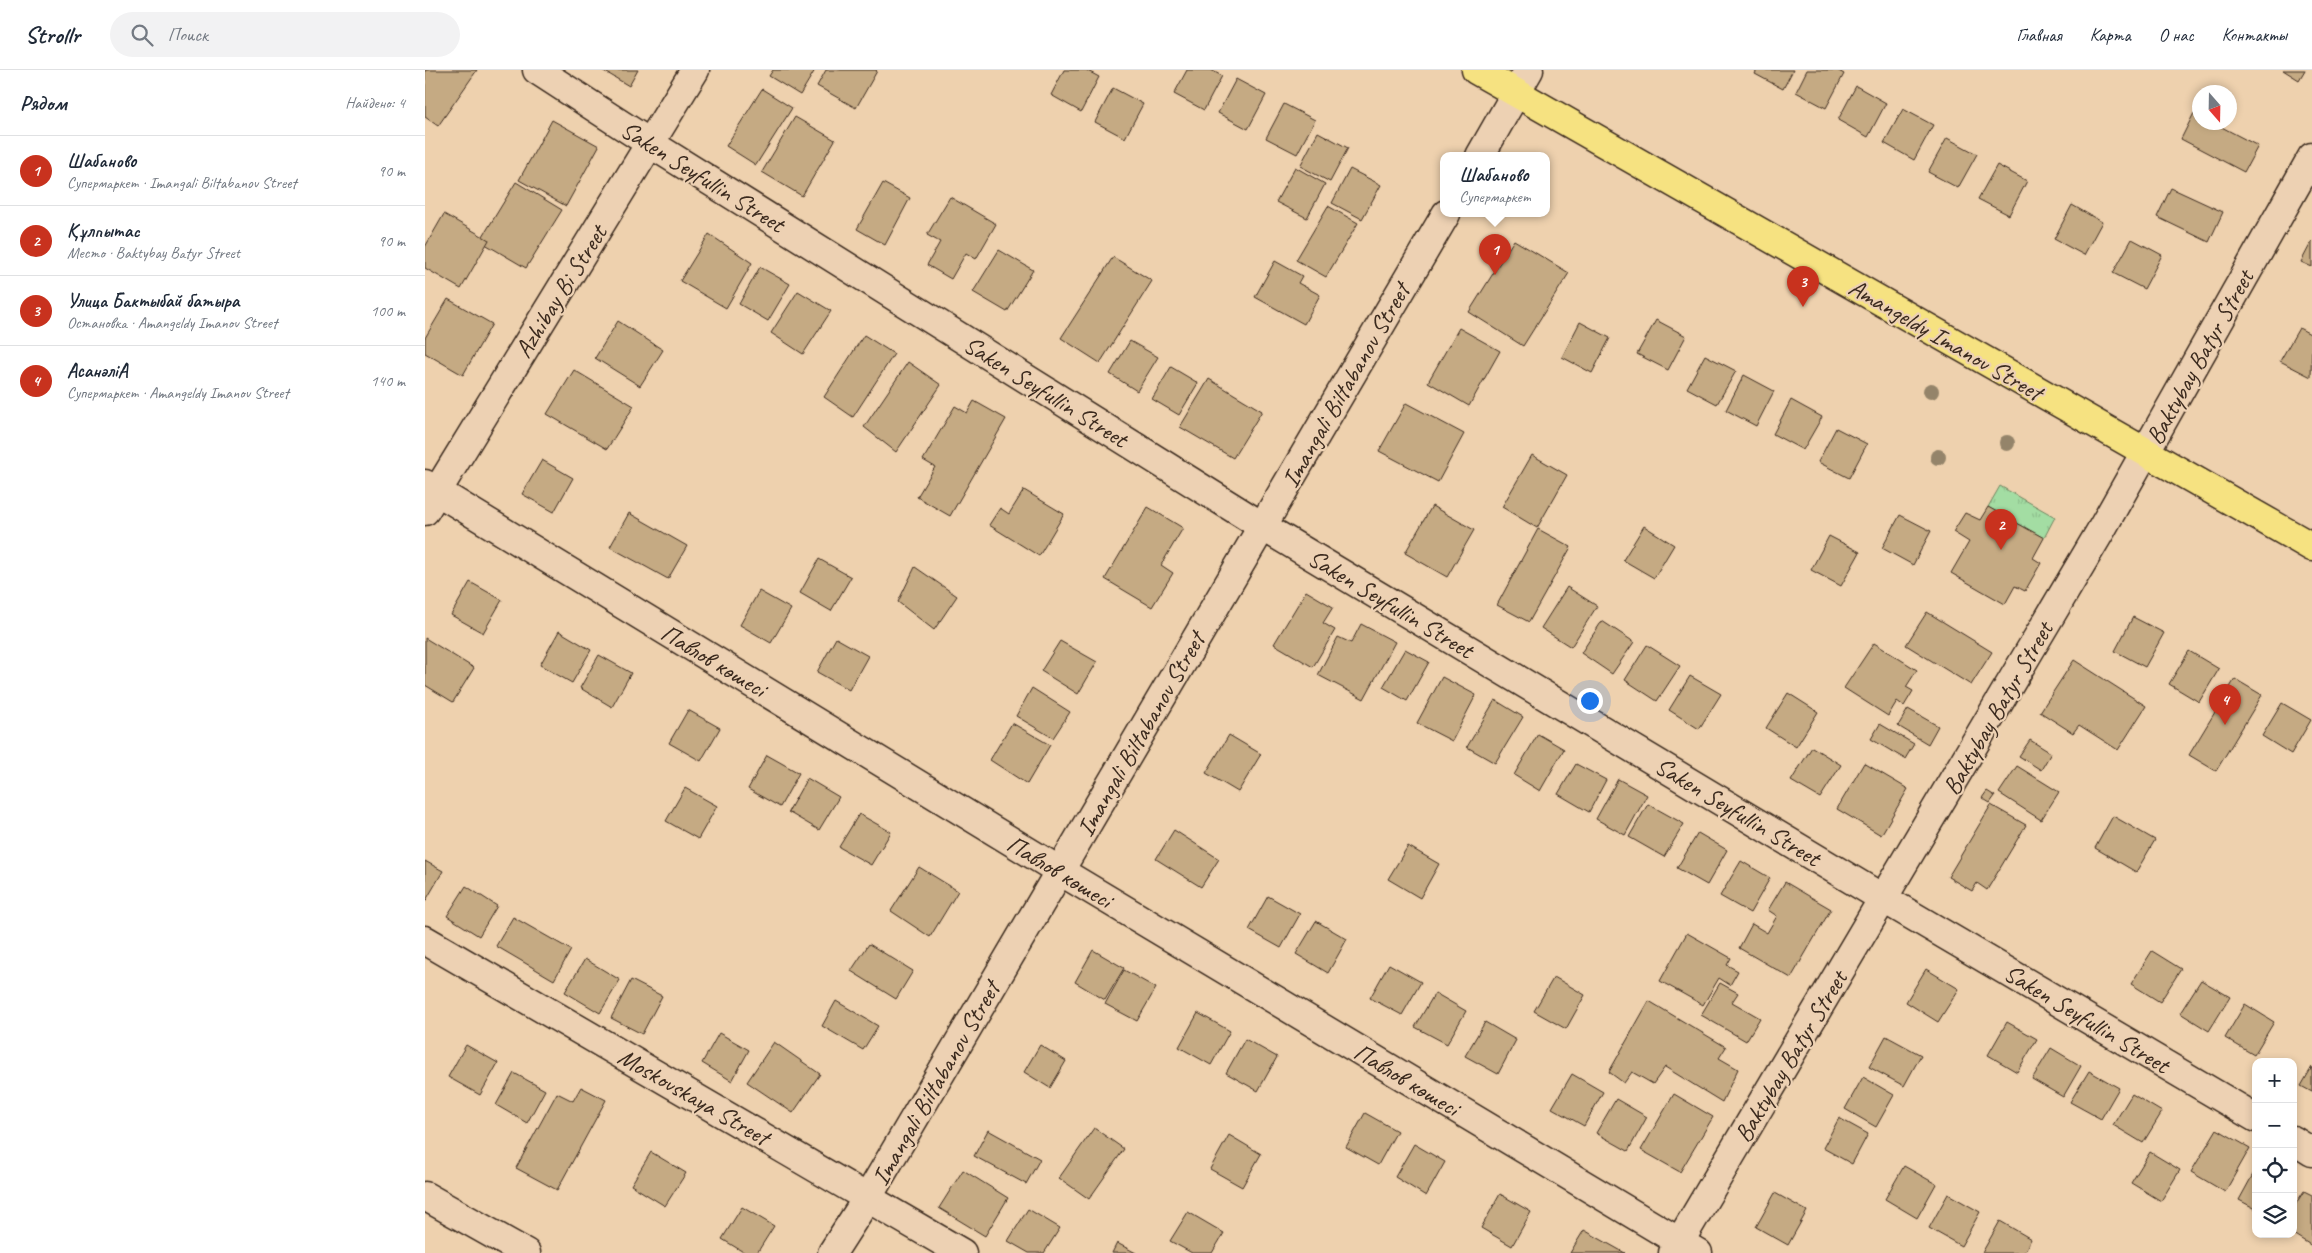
<!DOCTYPE html>
<html lang="ru">
<head>
<meta charset="utf-8">
<style>
  body { margin:0; font-family:Caveat,sans-serif; background:#f2f2f3; color:#1f2937 }
  .controls { position:absolute; right:15px; bottom:15px; display:grid; overflow:hidden; border-radius:10px; box-shadow:0 2px 8px #0003 }
  .controls button { width:45px; height:45px; display:grid; place-items:center; padding:0; border:0; border-bottom:1px solid #e0e1e3; background:#fff; color:#1f2937; font:25px sans-serif }
  .compass { position:absolute; left:1767px; top:15px; width:45px; height:45px; border-radius:50%; background:#fff; box-shadow:0 2px 8px #0003; rotate:160deg }
  .you { position:absolute; left:1164px; top:630px; width:18px; height:18px; margin:-12px; border:4px solid #fff; border-radius:50%; background:#1a73e8; box-shadow:0 0 0 8px #1a73e833 }
  .badge { display:grid; place-items:center; width:32px; height:32px; border-radius:50%; background:#c8321e; color:#fff; font-size:16px; font-weight:700 }
  .pin { position:absolute; translate:-50% -41px; filter:drop-shadow(0 1px 2px #0008) }
  .pin::after { content:''; position:absolute; top:26px; width:18px; height:15px; background:inherit; clip-path:polygon(0 0,100% 0,50% 100%) }
  .popup { position:absolute; left:1015px; top:82px; width:110px; height:65px; box-sizing:border-box; display:grid; place-content:center; border-radius:10px; background:#fff; filter:drop-shadow(0 1px 4px #0005); font-size:16px; white-space:nowrap; color:#747a83 }
  .popup b { font-size:19px; color:#1f2937 }
  .popup::after { content:''; position:absolute; left:50%; top:100%; margin-left:-10px; border:10px solid transparent; border-top-color:#fff }
  .list { margin:0; padding:0; list-style:none }
  h2 { display:flex; justify-content:space-between; align-items:center; height:65px; margin:0; padding:0 20px; font-size:21px }
  h2 small { font-size:16px; font-weight:400; color:#747a83 }
  .list li { display:grid; grid-template-columns:32px 1fr auto; gap:15px; align-items:center; box-sizing:border-box; height:70px; padding:0 20px; border-top:1px solid #e0e1e3 }
  .list b { display:block; font-size:19px; white-space:nowrap }
  .list p { margin:0; font-size:16px; white-space:nowrap; color:#747a83 }
  .list em { font-size:16px; font-style:normal; color:#747a83 }
  .icon { flex:none; width:28px; height:28px; fill:none; stroke:currentColor; stroke-width:2; stroke-linecap:round; stroke-linejoin:round }
  .map { position:relative; flex:none; width:1887px; height:1183px; overflow:hidden }
  header { display:flex; align-items:center; gap:30px; box-sizing:border-box; height:70px; padding:0 25px; background:#fff; border-bottom:1px solid #e0e1e3 }
  header strong { font-size:24px }
  nav { display:flex; gap:28px; margin-inline-start:auto; font-size:18px }
  .search { width:350px; height:45px; background:#f2f2f3; display:flex; align-items:center; gap:12px; box-sizing:border-box; padding:0 18px; border-radius:28px; color:#747a83; font-size:19px }
  main { display:flex }
  aside { flex:1; background:#fff }
  .map>svg:first-child { display:block }
  .grass { fill:url(#grass-tufts); stroke:#6f8460 }
  .building { fill:#c5aa83; stroke:#3b2a1e }
  .lines { fill:none; stroke-linecap:round; stroke-linejoin:round }
  .minor-casing { stroke:#3b2a1e; stroke-width:31 }
  .major-casing { stroke:#3b2a1e; stroke-width:31 }
  .minor { stroke:#edd1b3; stroke-width:28 }
  .major { stroke:#f6e281; stroke-width:28 }
  .tree { fill:#94846a }
  .labels { text-anchor:middle; stroke-width:4.5; stroke-linejoin:round; paint-order:stroke }
  .street-label { font-size:25px; fill:#3b2a1e; stroke:#edd1b3 }
</style>
</head>
<body>
<header>
<strong>Strollr</strong>
<div class="search"><svg class="icon" aria-label="search" viewBox="0 0 24 24"><circle cx="10" cy="10" r="6"/><path d="M15 15l6 6"/></svg>Поиск</div>
<nav><a>Главная</a><a>Карта</a><a>О нас</a><a>Контакты</a></nav>
</header>
<main>
<aside>
<h2>Рядом<small>Найдено: 4</small></h2>
<ul class="list">
<li><span class="badge">1</span><div><b>Шабаново</b><p>Супермаркет · Imangali Biltabanov Street</p></div><em>90 m</em></li>
<li><span class="badge">2</span><div><b>Құлпытас</b><p>Место · Baktybay Batyr Street</p></div><em>90 m</em></li>
<li><span class="badge">3</span><div><b>Улица Бактыбай батыра</b><p>Остановка · Amangeldy Imanov Street</p></div><em>100 m</em></li>
<li><span class="badge">4</span><div><b>АсанәліА</b><p>Супермаркет · Amangeldy Imanov Street</p></div><em>140 m</em></li>
</ul>
</aside>
<div class="map">
<svg width="1887" height="1183" viewBox="0 0 1887 1183">
  <defs>
    <pattern id="grass-tufts" width="24" height="20" patternUnits="userSpaceOnUse" patternTransform="scale(1.25)"><rect width="24" height="20" fill="#a3dda3"/><path d="M3 7l-1-3M5 7V3M7 7l1-3M15 17l-1-3M17 17v-4M19 17l1-3" fill="none" stroke="#8dbe8c"/></pattern>
  </defs>
  <rect width="100%" height="100%" fill="#eed1ae"/>
  <filter id="ink" filterUnits="userSpaceOnUse"><feTurbulence type="fractalNoise" baseFrequency=".02" numOctaves="2"/><feDisplacementMap in="SourceGraphic" scale="10" xChannelSelector="R" yChannelSelector="G"/><feConvolveMatrix kernelMatrix="1 2 1 2 8 2 1 2 1" color-interpolation-filters="sRGB"/></filter>
  <g filter="url(#ink)">
    <path class="grass" d="M1575 416 1630 447 1619 468 1563 437Z"/>
    <g class="building">
      <path d="M0 0H52L13 56 0 47Z"/>
      <path d="M177 0H213L204 16Z"/>
      <path d="M348 0H390L375 25 344 6Z"/>
      <path d="M401 0H451L452 1 431 38 392 16Z"/>
      <path d="M639 0H661L674 7 656 42 626 25Z"/>
      <path d="M762 0H786L797 6 779 40 749 24Z"/>
      <path d="M1332 0H1368L1358 19 1330 4Z"/>
      <path d="M1382 0H1412L1419 4 1401 38 1371 22Z"/>
      <path d="M1858 0H1880L1874 10Z"/>
      <path d="M811 9 841 25 823 59 793 43Z"/>
      <path d="M1431 16 1461 33 1443 67 1413 50Z"/>
      <path d="M688 18 718 34 700 68 670 52Z"/>
      <path d="M337 19 367 38 331 95 301 76Z"/>
      <path d="M859 34 890 50 872 84 841 68Z"/>
      <path d="M1478 39 1508 55 1489 90 1459 73Z"/>
      <path d="M1769 43 1774 46V52H1787L1833 76 1819 102 1756 69Z"/>
      <path d="M370 47 410 70 377 126 337 102Z"/>
      <path d="M127 50 174 76 141 136 94 110Z"/>
      <path d="M893 62 923 78 905 112 875 96Z"/>
      <path d="M1522 68 1552 84 1533 118 1503 102Z"/>
      <path d="M1572 95 1602 111 1584 145 1553 129Z"/>
      <path d="M870 97 900 114 882 148 851 132Z"/>
      <path d="M925 99 956 115 937 149 907 133Z"/>
      <path d="M91 112 137 140 101 198 55 171Z"/>
      <path d="M458 113 485 128 460 175 432 159Z"/>
      <path d="M1746 118 1798 142 1784 172 1732 147Z"/>
      <path d="M525 127 571 154 551 189 541 183 526 209 502 195 515 172 502 165Z"/>
      <path d="M1647 135 1677 152 1659 185 1629 169Z"/>
      <path d="M903 136 933 153 901 207 871 190Z"/>
      <path d="M19 144 64 170 36 219 0 198V177Z"/>
      <path d="M284 164 327 193 301 238 255 211Z"/>
      <path d="M1707 169 1737 185 1719 219 1688 203Z"/>
      <path d="M1089 170 1144 203 1098 276 1044 242Z"/>
      <path d="M1887 171V197L1876 192Z"/>
      <path d="M574 180 608 200 582 242 548 222Z"/>
      <path d="M688 187 727 211 675 293 636 268Z"/>
      <path d="M850 191 877 206 873 213 895 225 879 254 830 227Z"/>
      <path d="M335 197 365 214 343 251 314 234Z"/>
      <path d="M373 221 406 241 378 284 346 263Z"/>
      <path d="M23 229 67 254 38 305 0 283V268Z"/>
      <path d="M1231 250 1261 266 1243 300 1212 284Z"/>
      <path d="M193 251 238 280 215 316 170 288Z"/>
      <path d="M1155 252 1185 268 1167 303 1137 287Z"/>
      <path d="M1034 258 1075 281 1044 336 1003 312Z"/>
      <path d="M1874 258 1887 265 1886 307 1855 291Z"/>
      <path d="M439 265 469 284 428 347 399 327Z"/>
      <path d="M705 271 733 287 712 321 685 304Z"/>
      <path d="M1280 285 1311 301 1292 334 1262 318Z"/>
      <path d="M483 292 516 315 471 382 439 357Z"/>
      <path d="M746 297 773 313 754 345 727 329Z"/>
      <path d="M149 300 209 336 182 379 122 344Z"/>
      <path d="M1319 305 1349 321 1331 356 1301 340Z"/>
      <path d="M784 309 837 341 808 388 755 357Z"/>
      <path d="M1366 330 1397 347 1378 380 1348 364Z"/>
      <path d="M549 331 581 349 525 446 492 427 510 397 498 390 530 336 542 343Z"/>
      <path d="M981 333 1039 364 1013 412 954 381Z"/>
      <path d="M1411 358 1442 374 1424 408 1393 392Z"/>
      <path d="M1107 385 1142 405 1112 458 1077 437Z"/>
      <path d="M117 390 148 408 129 442 97 424Z"/>
      <path d="M599 420 639 444 614 486 564 455 575 438 584 444Z"/>
      <path d="M1007 436 1049 460 1022 507 980 483Z"/>
      <path d="M723 437 758 458 736 495 748 503 727 537 680 509Z"/>
      <path d="M1563 437 1619 468 1608 488 1616 493 1600 521 1590 516 1580 534 1526 503 1544 472 1528 462 1540 443 1555 450Z"/>
      <path d="M204 443 262 476 243 509 185 477Z"/>
      <path d="M1475 445 1506 461 1488 495 1457 478Z"/>
      <path d="M1219 456 1249 475 1229 508 1198 490Z"/>
      <path d="M1113 459 1146 477 1104 552 1072 535Z"/>
      <path d="M1404 466 1435 482 1416 516 1386 500Z"/>
      <path d="M394 489 426 507 406 541 375 523Z"/>
      <path d="M490 497 532 526 509 560 473 532Z"/>
      <path d="M45 512 77 530 58 563 26 545Z"/>
      <path d="M1142 517 1172 536 1146 577 1116 558Z"/>
      <path d="M334 521 366 539 346 573 315 555Z"/>
      <path d="M881 521 908 537 898 553 910 560 888 597 849 574Z"/>
      <path d="M1502 542 1567 582 1546 615 1481 575Z"/>
      <path d="M1708 547 1739 563 1720 597 1690 581Z"/>
      <path d="M1177 551 1209 572 1187 604 1156 583Z"/>
      <path d="M936 554 970 572 939 629 893 605 913 567 926 573Z"/>
      <path d="M134 561 166 580 147 613 115 595Z"/>
      <path d="M0 568 49 598 28 632 0 615Z"/>
      <path d="M411 568 443 586 424 620 392 602Z"/>
      <path d="M635 571 672 592 653 624 616 601Z"/>
      <path d="M1449 573 1492 600 1481 617 1488 621 1479 636 1472 631 1463 646 1419 618Z"/>
      <path d="M1222 575 1255 596 1232 631 1200 610Z"/>
      <path d="M980 579 1004 592 982 631 958 617Z"/>
      <path d="M1764 581 1794 599 1774 632 1744 614Z"/>
      <path d="M174 585 206 603 187 637 155 618Z"/>
      <path d="M1649 590 1721 636 1693 680 1654 655 1648 663 1615 642Z"/>
      <path d="M1265 606 1296 624 1274 659 1244 640Z"/>
      <path d="M1017 607 1051 625 1027 671 992 653Z"/>
      <path d="M1810 609 1837 625 1791 701 1764 685Z"/>
      <path d="M607 618 645 642 628 668 591 646Z"/>
      <path d="M1363 623 1393 642 1371 677 1341 658Z"/>
      <path d="M1070 630 1098 647 1070 693 1042 677Z"/>
      <path d="M1857 633 1886 650 1866 684 1837 666Z"/>
      <path d="M1483 639 1513 656 1503 674 1473 656Z"/>
      <path d="M263 640 295 658 276 691 244 673Z"/>
      <path d="M587 653 625 675 602 714 565 690Z"/>
      <path d="M1455 654 1489 674 1480 689 1446 669Z"/>
      <path d="M1113 664 1139 679 1115 721 1089 705Z"/>
      <path d="M804 665 836 684 813 722 781 703Z"/>
      <path d="M1605 670 1626 683 1616 700 1594 686Z"/>
      <path d="M1387 677 1416 695 1395 728 1366 711Z"/>
      <path d="M342 685 374 703 355 737 323 719Z"/>
      <path d="M1439 693 1483 719 1456 765 1412 739Z"/>
      <path d="M1151 694 1181 710 1164 742 1133 724Z"/>
      <path d="M1592 696 1634 722 1616 750 1574 723Z"/>
      <path d="M382 708 414 727 394 760 363 742Z"/>
      <path d="M1193 709 1222 725 1200 765 1171 749Z"/>
      <path d="M260 718 292 736 273 769 241 751Z"/>
      <path d="M1562 721 1570 726 1565 733 1557 728Z"/>
      <path d="M1223 734 1259 754 1239 787 1204 767Z"/>
      <path d="M1566 735 1601 755 1562 820 1552 813 1547 821 1523 807Z"/>
      <path d="M434 744 466 762 446 795 414 777Z"/>
      <path d="M1688 746 1730 770 1711 802 1670 778Z"/>
      <path d="M749 760 794 789 776 817 731 789Z"/>
      <path d="M1273 763 1302 780 1282 815 1252 798Z"/>
      <path d="M983 776 1014 794 995 828 963 809Z"/>
      <path d="M0 791 18 801 0 832Z"/>
      <path d="M1316 791 1345 808 1325 843 1295 826Z"/>
      <path d="M494 797 533 821 505 867 466 841Z"/>
      <path d="M1360 812 1406 839 1366 908 1314 878 1327 854 1342 863 1352 846 1343 840Z"/>
      <path d="M41 816 72 836 54 866 22 846Z"/>
      <path d="M843 826 875 844 856 878 824 860Z"/>
      <path d="M88 847 146 880 129 910 71 876Z"/>
      <path d="M891 851 922 869 903 903 871 884Z"/>
      <path d="M1262 863 1306 888 1302 895 1313 901 1305 915 1294 908 1278 935 1235 911Z"/>
      <path d="M444 874 488 901 471 929 426 901Z"/>
      <path d="M668 880 699 898 680 930 650 912Z"/>
      <path d="M1727 881 1756 899 1735 932 1706 914Z"/>
      <path d="M160 889 195 910 175 943 140 922Z"/>
      <path d="M964 894 996 912 977 945 945 928Z"/>
      <path d="M1501 899 1534 919 1513 952 1481 932Z"/>
      <path d="M699 900 731 918 712 951 680 934Z"/>
      <path d="M1129 907 1160 925 1141 959 1109 941Z"/>
      <path d="M206 910 237 926 217 964 186 948Z"/>
      <path d="M1776 910 1805 927 1784 961 1755 943Z"/>
      <path d="M1295 913 1313 923 1307 932 1335 948 1321 971 1276 945Z"/>
      <path d="M1010 923 1041 941 1022 974 990 957Z"/>
      <path d="M411 931 453 956 438 980 397 956Z"/>
      <path d="M1224 931 1301 977 1294 988 1313 999 1297 1032 1240 997 1228 1014 1207 1002 1199 1013 1184 1002Z"/>
      <path d="M1820 934 1849 952 1829 985 1800 968Z"/>
      <path d="M773 943 805 961 786 995 754 977Z"/>
      <path d="M1060 952 1091 970 1073 1004 1040 986Z"/>
      <path d="M1582 952 1612 969 1592 1002 1563 985Z"/>
      <path d="M294 963 324 980 307 1011 277 993Z"/>
      <path d="M1461 966 1496 985 1479 1016 1444 997Z"/>
      <path d="M820 969 852 987 833 1021 801 1003Z"/>
      <path d="M349 972 395 1004 368 1043 322 1012Z"/>
      <path d="M41 975 73 993 55 1025 23 1007Z"/>
      <path d="M615 975 641 991 625 1018 599 1002Z"/>
      <path d="M1626 978 1656 996 1638 1027 1607 1009Z"/>
      <path d="M1887 997V1022L1876 1016Z"/>
      <path d="M1664 1001 1694 1018 1676 1049 1645 1032Z"/>
      <path d="M89 1003 120 1020 102 1053 71 1035Z"/>
      <path d="M1147 1004 1178 1022 1159 1056 1127 1038Z"/>
      <path d="M1438 1007 1469 1025 1451 1057 1420 1039Z"/>
      <path d="M156 1017 181 1030 132 1120 91 1098 132 1023 148 1031Z"/>
      <path d="M1249 1024 1288 1047 1255 1102 1216 1080Z"/>
      <path d="M1707 1024 1737 1042 1718 1073 1688 1055Z"/>
      <path d="M1191 1029 1222 1047 1203 1081 1171 1063Z"/>
      <path d="M940 1043 972 1061 953 1095 921 1077Z"/>
      <path d="M1414 1048 1443 1064 1427 1094 1398 1078Z"/>
      <path d="M669 1058 699 1079 664 1129 634 1108Z"/>
      <path d="M1792 1059 1825 1078 1800 1122 1766 1102Z"/>
      <path d="M563 1060 615 1089 601 1114 549 1086Z"/>
      <path d="M804 1065 836 1084 817 1117 785 1099Z"/>
      <path d="M989 1074 1020 1092 1001 1126 970 1107Z"/>
      <path d="M226 1082 261 1103 240 1136 206 1115Z"/>
      <path d="M1725 1082 1755 1100 1736 1131 1706 1113Z"/>
      <path d="M1479 1096 1511 1114 1492 1148 1460 1129Z"/>
      <path d="M1831 1099V1139L1814 1130Z"/>
      <path d="M538 1100 583 1128 560 1166 514 1138Z"/>
      <path d="M1879 1121 1887 1125V1176L1868 1164V1138Z"/>
      <path d="M1350 1123 1382 1141 1363 1175 1331 1157Z"/>
      <path d="M1075 1124 1106 1142 1087 1176 1056 1158Z"/>
      <path d="M1523 1124 1555 1142 1536 1176 1504 1158Z"/>
      <path d="M317 1137 349 1156 332 1183H320L297 1169Z"/>
      <path d="M603 1139 635 1158 619 1183H604L583 1171Z"/>
      <path d="M763 1142 799 1163 787 1183H767L745 1171Z"/>
      <path d="M1575 1151 1606 1169 1599 1183H1557Z"/>
      <path d="M1159 1160 1200 1183H1145Z"/>
      <path d="M692 1173 711 1183H687Z"/>
    </g>
    <g class="lines">
      <g class="minor-casing">
        <g id="minor">
          <path d="M112 0 226 74 837 456 1459 829 1831 1048"/>
          <path d="M1055 86 1104 0"/>
          <path d="M0 414 635 801 1273 1183"/>
          <path d="M0 441 270 0"/>
          <path d="M0 870 537 1183"/>
          <path d="M1868 1070 1887 1082"/>
          <path d="M0 1126 101 1183"/>
          <path d="M407 1183 443 1127 1021 144"/>
          <path d="M1248 1183 1675 462 1887 87"/>
        </g>
      </g>
      <g class="major-casing">
        <path id="major" d="M1051 0 1887 477"/>
      </g>
      <use href="#minor" class="minor"/>
      <use href="#major" class="major"/>
    </g>
    <g class="tree">
      <circle cx="1506" cy="321" r="8"/>
      <circle cx="1582" cy="373" r="8"/>
      <circle cx="1513" cy="387" r="8"/>
    </g>
  </g>
  <g class="labels">
    <g class="street-label">
      <text transform="translate(278 106) rotate(32)" y="9">Saken Seyfullin Street</text>
      <text transform="translate(135 221) rotate(-58)" y="9">Azhibay Bi Street</text>
      <text transform="translate(1521 269) rotate(30)" y="9">Amangeldy Imanov Street</text>
      <text transform="translate(1774 287) rotate(-61)" y="9">Baktybay Batyr Street</text>
      <text transform="translate(920 315) rotate(-60)" y="9">Imangali Biltabanov Street</text>
      <text transform="translate(621 321) rotate(32)" y="9">Saken Seyfullin Street</text>
      <text transform="translate(966 533) rotate(31)" y="9">Saken Seyfullin Street</text>
      <text transform="translate(289 590) rotate(31)" y="9">Павлов көшесі</text>
      <text transform="translate(1572 638) rotate(-60)" y="9">Baktybay Batyr Street</text>
      <text transform="translate(715 664) rotate(-60)" y="9">Imangali Biltabanov Street</text>
      <text transform="translate(1313 741) rotate(31)" y="9">Saken Seyfullin Street</text>
      <text transform="translate(635 801) rotate(31)" y="9">Павлов көшесі</text>
      <text transform="translate(1662 948) rotate(31)" y="9">Saken Seyfullin Street</text>
      <text transform="translate(1365 986) rotate(-59)" y="9">Baktybay Batyr Street</text>
      <text transform="translate(982 1009) rotate(31)" y="9">Павлов көшесі</text>
      <text transform="translate(510 1013) rotate(-60)" y="9">Imangali Biltabanov Street</text>
      <text transform="translate(269 1026) rotate(30)" y="9">Moskovskaya Street</text>
    </g>
  </g>
</svg>
<div class="controls">
<button>+</button>
<button>−</button>
<button><svg class="icon" aria-label="locate" viewBox="0 0 24 24"><circle cx="12" cy="12" r="6"/><path d="M12 2v4M12 18v4M2 12h4M18 12h4"/></svg></button>
<button><svg class="icon" aria-label="layers" viewBox="0 0 24 24"><path d="M12 4l9 5-9 5-9-5zM3 14l9 5 9-5"/></svg></button>
</div>
<svg class="compass" viewBox="-18 -18 36 36"><path d="M0-13l5 13h-10z" fill="#e53935"/><path d="M0 13l5-13h-10z" fill="#747a83"/></svg>
<div class="you"></div>
<div class="pin badge" style="left:1070px;top:205px">1</div>
<div class="popup"><b>Шабаново</b>Супермаркет</div>
<div class="pin badge" style="left:1576px;top:480px">2</div>
<div class="pin badge" style="left:1378px;top:237px">3</div>
<div class="pin badge" style="left:1800px;top:655px">4</div>
</div>
</main>
</body>
</html>
